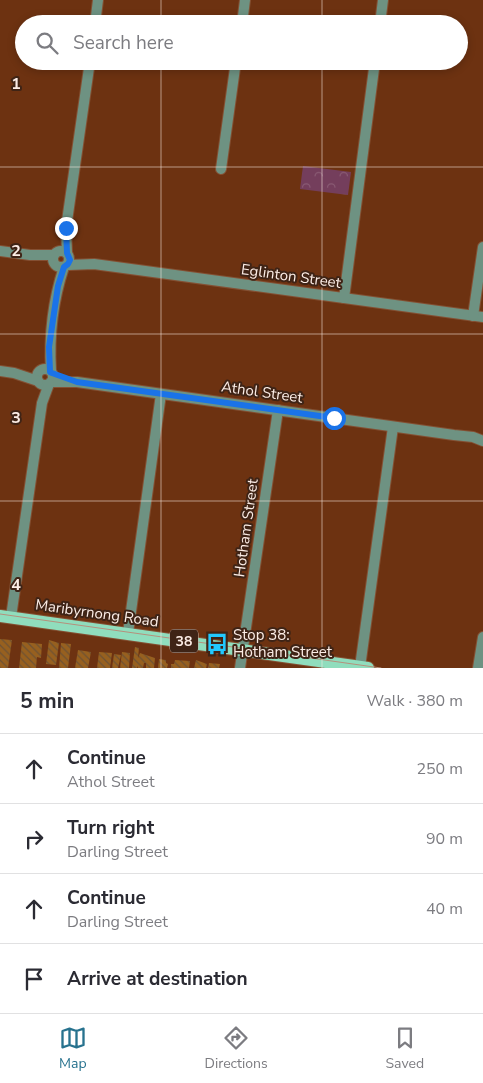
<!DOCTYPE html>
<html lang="en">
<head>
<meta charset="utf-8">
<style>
  body { margin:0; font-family:"Nunito Sans",sans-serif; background:#f2f2f3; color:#2b2b33 }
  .stop { position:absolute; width:15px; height:15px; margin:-11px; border:4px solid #1a73e8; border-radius:50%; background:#fff }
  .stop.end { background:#1a73e8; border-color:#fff; box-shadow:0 1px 5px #0008 }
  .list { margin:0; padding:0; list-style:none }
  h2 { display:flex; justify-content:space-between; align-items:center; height:65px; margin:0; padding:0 20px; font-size:21px }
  h2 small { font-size:16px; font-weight:400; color:#7c7c81 }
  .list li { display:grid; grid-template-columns:32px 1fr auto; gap:15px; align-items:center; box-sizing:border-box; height:70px; padding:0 20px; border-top:1px solid #e1e1e2 }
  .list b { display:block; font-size:19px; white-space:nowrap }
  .list p { margin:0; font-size:16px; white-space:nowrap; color:#7c7c81 }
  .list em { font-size:16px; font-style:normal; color:#7c7c81 }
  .icon { flex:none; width:28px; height:28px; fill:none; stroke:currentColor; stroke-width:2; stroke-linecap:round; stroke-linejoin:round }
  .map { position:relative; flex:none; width:483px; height:668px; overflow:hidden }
  .search { position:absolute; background:#fff; box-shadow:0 2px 8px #0003; left:15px; right:15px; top:15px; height:55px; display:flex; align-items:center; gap:12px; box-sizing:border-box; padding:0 18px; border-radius:28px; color:#7c7c81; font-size:19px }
  .sheet { height:345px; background:#fff }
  nav { display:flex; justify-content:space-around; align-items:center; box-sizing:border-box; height:70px; border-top:1px solid #e1e1e2; background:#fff; font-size:14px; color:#7c7c81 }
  nav a { display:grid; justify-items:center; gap:2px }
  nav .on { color:#27728e }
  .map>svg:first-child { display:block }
  .forest { fill:url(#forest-crowns) }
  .building { fill:url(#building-back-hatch) }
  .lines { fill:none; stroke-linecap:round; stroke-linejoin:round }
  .minor-casing { stroke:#845033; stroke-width:12 }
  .major-casing { stroke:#845033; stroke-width:14 }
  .minor { stroke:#6e9282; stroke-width:10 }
  .major { stroke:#90ddbd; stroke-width:12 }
  .tram { stroke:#b5907c; stroke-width:1 }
  .route { stroke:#1a73e8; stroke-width:6 }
  .grid { fill:none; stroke:#fcede6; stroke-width:1; stroke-opacity:0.55 }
  .labels { text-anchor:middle; stroke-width:4; stroke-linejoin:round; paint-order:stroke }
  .shield { fill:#3f2416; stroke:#c3b1a8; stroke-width:1 }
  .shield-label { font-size:14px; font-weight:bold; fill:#fcede6 }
  .street-label { font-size:15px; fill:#fcede6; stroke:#3f2416 }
  .poi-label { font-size:15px; fill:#fcede6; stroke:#3f2416; text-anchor:start }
  .grid-label { font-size:16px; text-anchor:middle; font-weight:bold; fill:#fcede6; stroke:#3f2416; stroke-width:4; stroke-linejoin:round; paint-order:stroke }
</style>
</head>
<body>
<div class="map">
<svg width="483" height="668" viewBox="0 0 483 668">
  <defs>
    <pattern id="forest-crowns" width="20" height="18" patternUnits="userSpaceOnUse" patternTransform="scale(1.25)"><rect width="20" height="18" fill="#743e5c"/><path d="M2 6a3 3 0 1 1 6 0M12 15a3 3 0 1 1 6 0" fill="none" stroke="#895a73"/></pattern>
    <pattern id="building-back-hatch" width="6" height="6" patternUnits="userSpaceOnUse" patternTransform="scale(1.25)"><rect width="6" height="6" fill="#97601f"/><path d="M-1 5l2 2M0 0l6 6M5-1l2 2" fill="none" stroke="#6e5234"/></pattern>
  </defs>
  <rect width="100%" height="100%" fill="#6d3211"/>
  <path class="forest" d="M303 166 351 172 348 195 300 189Z"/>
  <g class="building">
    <path d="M0 639 12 640 8 668H0Z"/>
    <path d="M49 640 59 643 56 665 46 664Z"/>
    <path d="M22 642 42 644 41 658 37 657 36 668H19Z"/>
    <path d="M61 643 71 644 68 668H59Z"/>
    <path d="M135 647 139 648 138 658 140 653 155 658 154 668H146V663H144L143 668H138L137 666V668H132Z"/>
    <path d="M78 650 91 652 88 668H75Z"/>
    <path d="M99 652 112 653 110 668H97Z"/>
    <path d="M122 652 130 653 129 668H120Z"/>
    <path d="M114 654 121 655 118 668H112Z"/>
    <path d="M159 659 166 660V663L168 664 167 668H158Z"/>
    <path d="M175 660 190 661 189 668H171V664H174Z"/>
    <path d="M196 660 207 664 206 668H194Z"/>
    <path d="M209 663 220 664 219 668H208Z"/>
  </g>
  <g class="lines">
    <g class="minor-casing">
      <g id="minor">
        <path d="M95 24 98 0"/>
        <path d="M242 24 245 0"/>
        <path d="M380 24 383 0"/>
        <path d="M221 169 236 61"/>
        <circle cx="61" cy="259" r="8"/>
        <path d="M0 251 30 255H54"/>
        <path d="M67 253 66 228 90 61"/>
        <path d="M68 265 94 264 483 317"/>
        <path d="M344 298 375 61"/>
        <path d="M473 316 483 247"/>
        <circle cx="45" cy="377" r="8"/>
        <path d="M0 371 14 373 38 381"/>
        <path d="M51 371C49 337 53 300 64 267"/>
        <path d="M51 382H77L454 435 473 437 483 441"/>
        <path d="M11 617 42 403 49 384"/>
        <path d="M128 633 161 394"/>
        <path d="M360 667 393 427"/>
        <path d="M240 668 278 410"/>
        <path d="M478 668 483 637"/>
      </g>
    </g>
    <g class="major-casing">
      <path id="major" d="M0 616 368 668"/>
    </g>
    <use href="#minor" class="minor"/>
    <use href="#major" class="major"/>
    <path class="tram" d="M0 614 381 668"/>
  </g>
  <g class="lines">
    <path class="route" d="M66 228 67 253 70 260 68 264 64 267 58 286 49 347 50 372 52 373 77 382 334 418"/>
  </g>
  <path class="grid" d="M161 0V24M322 0V24M161 61V668M322 61V668M0 167H483M0 334H483M0 501H483"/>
  <defs>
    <g id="bus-bare" transform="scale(1.725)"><path d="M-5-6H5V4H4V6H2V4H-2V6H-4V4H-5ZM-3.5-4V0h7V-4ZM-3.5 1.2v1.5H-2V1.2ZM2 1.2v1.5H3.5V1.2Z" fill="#22c9fe" stroke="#3f2416" stroke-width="2.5" paint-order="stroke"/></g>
  </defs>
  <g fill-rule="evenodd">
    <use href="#bus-bare" x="217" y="644"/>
  </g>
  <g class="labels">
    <rect class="shield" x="170" y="629.5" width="28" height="23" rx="4"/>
    <g class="shield-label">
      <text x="184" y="646">38</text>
    </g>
    <g class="street-label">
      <text transform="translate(291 276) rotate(8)" y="5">Eglinton Street</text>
      <text transform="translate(262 392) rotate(8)" y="5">Athol Street</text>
      <text transform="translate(246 528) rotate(-82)" y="5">Hotham Street</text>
      <text transform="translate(97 613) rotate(8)" y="5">Maribyrnong Road</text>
    </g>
    <g class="poi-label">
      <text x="233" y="640">Stop 38:<tspan x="233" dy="17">Hotham Street</tspan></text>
    </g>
  </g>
  <g class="grid-label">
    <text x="16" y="89">1</text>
    <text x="16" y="256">2</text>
    <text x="16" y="423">3</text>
    <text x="16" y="590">4</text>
  </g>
</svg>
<div class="stop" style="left:334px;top:418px"></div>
<div class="stop end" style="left:66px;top:228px"></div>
<div class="search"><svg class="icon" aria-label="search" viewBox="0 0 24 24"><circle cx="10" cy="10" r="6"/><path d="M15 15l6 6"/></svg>Search here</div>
</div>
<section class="sheet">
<h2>5 min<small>Walk · 380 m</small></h2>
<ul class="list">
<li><svg class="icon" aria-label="ahead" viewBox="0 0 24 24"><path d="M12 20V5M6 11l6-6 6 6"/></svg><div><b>Continue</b><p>Athol Street</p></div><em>250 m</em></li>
<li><svg class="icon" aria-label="right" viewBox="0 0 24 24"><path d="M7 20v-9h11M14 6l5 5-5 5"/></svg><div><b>Turn right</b><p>Darling Street</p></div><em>90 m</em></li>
<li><svg class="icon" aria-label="ahead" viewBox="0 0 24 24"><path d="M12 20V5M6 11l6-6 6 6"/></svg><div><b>Continue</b><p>Darling Street</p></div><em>40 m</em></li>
<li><svg class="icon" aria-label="arrive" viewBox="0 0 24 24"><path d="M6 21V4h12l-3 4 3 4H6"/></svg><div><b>Arrive at destination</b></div></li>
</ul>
</section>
<nav>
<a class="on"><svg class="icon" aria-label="map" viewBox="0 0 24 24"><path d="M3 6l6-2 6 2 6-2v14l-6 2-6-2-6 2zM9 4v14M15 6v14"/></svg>Map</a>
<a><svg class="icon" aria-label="directions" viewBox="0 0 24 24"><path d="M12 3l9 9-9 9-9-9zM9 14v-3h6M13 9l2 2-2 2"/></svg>Directions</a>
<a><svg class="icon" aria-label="saved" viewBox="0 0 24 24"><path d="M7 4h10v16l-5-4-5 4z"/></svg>Saved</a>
</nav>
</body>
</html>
